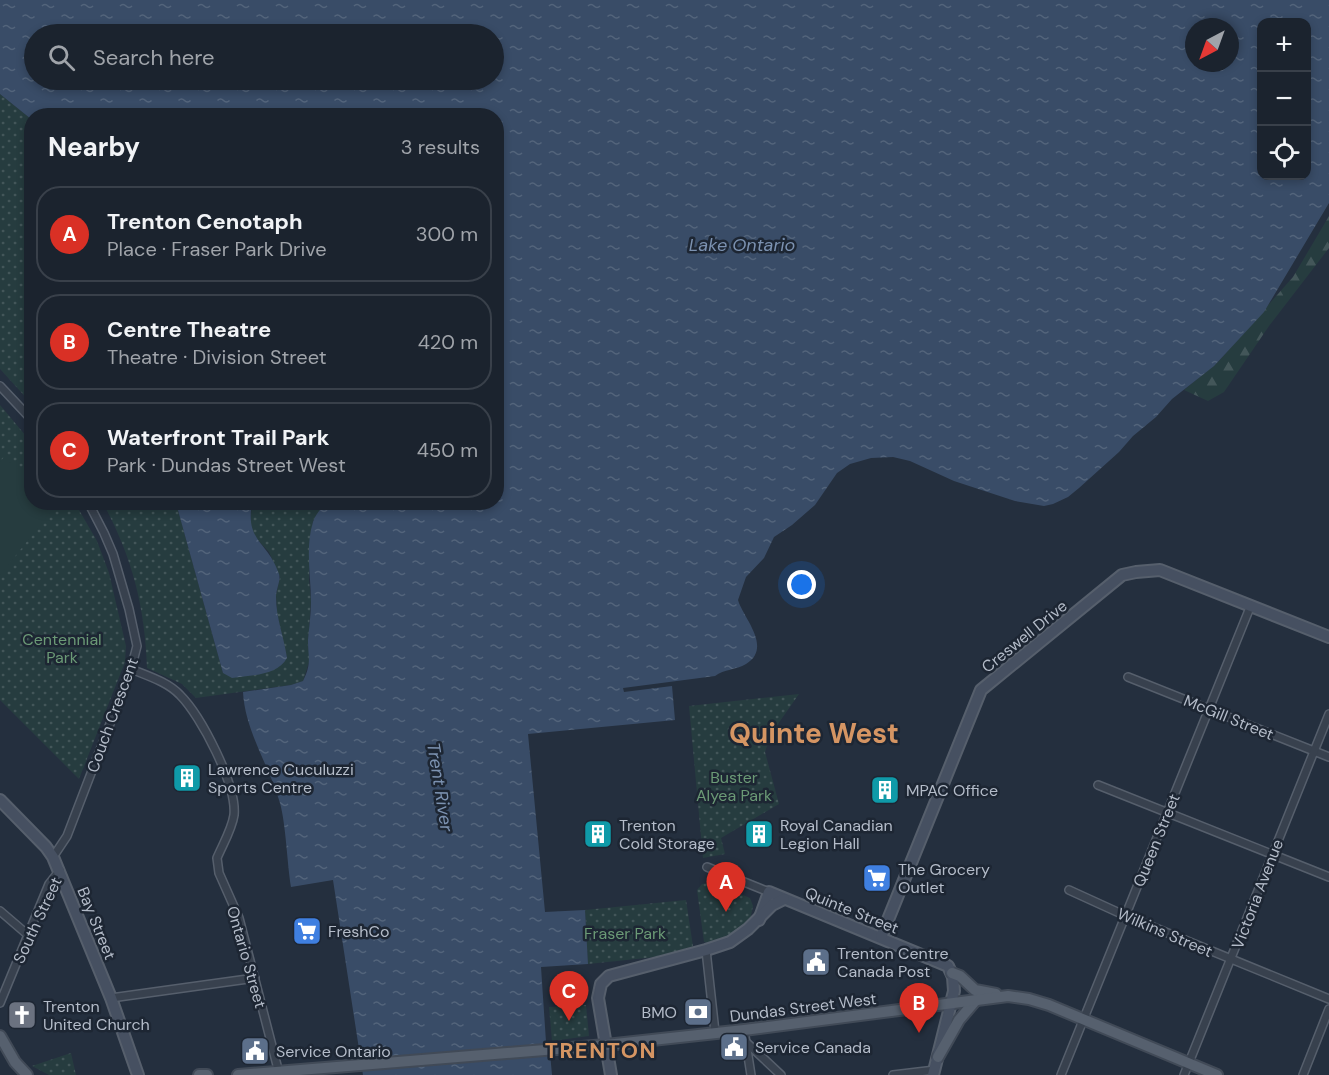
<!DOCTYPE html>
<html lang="en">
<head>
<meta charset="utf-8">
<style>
  body { margin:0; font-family:"DM Sans",sans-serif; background:#282f3a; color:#f1f3f6 }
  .controls { position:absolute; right:18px; top:18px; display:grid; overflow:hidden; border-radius:12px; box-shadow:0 3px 9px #0003 }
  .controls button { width:54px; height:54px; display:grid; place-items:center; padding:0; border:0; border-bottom:2px solid #39404a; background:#1b232e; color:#f1f3f6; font:30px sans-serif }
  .compass { position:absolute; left:1185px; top:18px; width:54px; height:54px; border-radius:50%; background:#1b232e; box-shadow:0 3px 9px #0003; rotate:221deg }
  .you { position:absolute; left:802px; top:585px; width:21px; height:21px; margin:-15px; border:4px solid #fff; border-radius:50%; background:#1a73e8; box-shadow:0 0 0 9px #1a73e833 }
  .badge { display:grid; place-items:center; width:39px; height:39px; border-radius:50%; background:#d93025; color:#fff; font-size:20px; font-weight:700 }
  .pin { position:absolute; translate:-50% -50px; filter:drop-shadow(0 2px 3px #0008) }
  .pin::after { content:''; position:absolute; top:32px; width:21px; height:18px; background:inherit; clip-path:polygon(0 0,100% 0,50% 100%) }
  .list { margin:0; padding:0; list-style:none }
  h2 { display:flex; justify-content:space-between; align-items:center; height:78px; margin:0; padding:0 24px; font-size:26px }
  h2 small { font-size:20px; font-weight:400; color:#a0a4aa }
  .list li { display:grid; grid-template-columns:39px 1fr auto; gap:18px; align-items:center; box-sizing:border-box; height:96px; margin:0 12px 12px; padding:0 12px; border:2px solid #39404a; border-radius:24px }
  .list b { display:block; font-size:22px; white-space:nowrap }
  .list p { margin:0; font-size:20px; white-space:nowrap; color:#a0a4aa }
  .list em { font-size:20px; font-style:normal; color:#a0a4aa }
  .icon { flex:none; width:33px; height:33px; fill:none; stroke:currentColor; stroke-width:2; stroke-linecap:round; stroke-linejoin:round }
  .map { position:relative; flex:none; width:1329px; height:1075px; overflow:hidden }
  .search { position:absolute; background:#1b232e; box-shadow:0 3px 9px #0003; left:24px; top:24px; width:480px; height:66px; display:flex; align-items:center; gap:15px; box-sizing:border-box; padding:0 21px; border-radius:33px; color:#a0a4aa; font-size:22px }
  .panel { position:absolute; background:#1b232e; box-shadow:0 3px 9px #0003; left:24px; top:108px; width:480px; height:402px; border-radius:24px }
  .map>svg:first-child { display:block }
  .forest { fill:url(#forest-firs) }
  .park { fill:url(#park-dots) }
  .garden { fill:#263c3f }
  .water { fill:url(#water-ripples); fill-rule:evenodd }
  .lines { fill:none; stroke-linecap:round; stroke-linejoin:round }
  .street-casing { stroke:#565f6c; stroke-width:10 }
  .secondary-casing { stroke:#565f6c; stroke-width:14 }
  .primary-casing { stroke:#414a57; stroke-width:14 }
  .street { stroke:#38414e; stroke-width:7 }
  .secondary { stroke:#465061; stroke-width:10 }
  .primary { stroke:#56606e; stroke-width:10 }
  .labels { text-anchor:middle; stroke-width:5; stroke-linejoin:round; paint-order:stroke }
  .street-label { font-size:16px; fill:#b4bcc9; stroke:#1d2633 }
  .park-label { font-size:16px; fill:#6b9a76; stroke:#1d2633 }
  .poi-label { font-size:16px; fill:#b4bcc9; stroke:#1d2633; text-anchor:start }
  .water-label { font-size:18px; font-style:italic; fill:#7c92b1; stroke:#1d2633 }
  .district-label { font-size:22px; font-weight:bold; letter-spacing:1.5px; fill:#d59563; stroke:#1d2633 }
  .town-label { font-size:28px; font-weight:bold; fill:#d59563; stroke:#1d2633 }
</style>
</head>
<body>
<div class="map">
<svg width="1329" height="1075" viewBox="0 0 1329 1075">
  <defs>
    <pattern id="forest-firs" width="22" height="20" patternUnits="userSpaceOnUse" patternTransform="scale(1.5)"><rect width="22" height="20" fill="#263c3f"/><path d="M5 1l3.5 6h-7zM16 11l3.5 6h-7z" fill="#435659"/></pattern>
    <pattern id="park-dots" width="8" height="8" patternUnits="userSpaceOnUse" patternTransform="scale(1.5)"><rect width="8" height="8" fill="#263c3f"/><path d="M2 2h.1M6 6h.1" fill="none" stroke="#435659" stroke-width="1.8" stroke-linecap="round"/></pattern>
    <pattern id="water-ripples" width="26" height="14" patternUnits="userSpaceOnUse" patternTransform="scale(1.5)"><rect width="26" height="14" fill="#394c67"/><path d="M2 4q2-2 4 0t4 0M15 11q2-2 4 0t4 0" fill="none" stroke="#53647b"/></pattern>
  </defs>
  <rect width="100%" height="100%" fill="#242f3e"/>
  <path class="forest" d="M1329 216V248L1269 326 1224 392 1208 401 1184 390 1218 362 1293 277Z"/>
  <g class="park">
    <path d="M0 94 31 119V403L0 369Z"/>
    <path d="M0 405 31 442 32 502 75 503 97 541 109 573 126 646 125 662 79 779 0 700Z"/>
    <path d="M103 503H176L223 673 287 658 277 614 276 595 280 577 269 552 254 536 250 527 252 503H325L313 521 310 538 309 580 311 600 308 644 310 659 303 681 291 685 196 698 182 684 147 668C145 606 132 557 103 503Z"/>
    <path d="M799 694 771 734 765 752 779 804 721 838 725 854 703 858 689 706Z"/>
    <path d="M712 882 750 898 753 906 750 920C738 928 719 947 704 942L697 890 702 884Z"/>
    <path d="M686 900 694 953 588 964 585 910Z"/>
    <path d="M586 1005 589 1036 552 1041 549 1007Z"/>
    <path d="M71 1053 76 1075H49L32 1066Z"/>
  </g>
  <path class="garden" d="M4 457 31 480 32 502 58 503 0 575V462Z"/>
  <g class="water">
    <path d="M0 0H1329V203L1264 312 1214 366 1172 399 1156 417 1133 436 1119 452 1079 488 1068 497 1053 504 1044 506 1015 501 954 481 910 461 893 457 871 458 850 464 837 473 815 505 792 525 774 537 764 558 746 577 738 600C743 618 773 647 746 664 736 670 724 669 715 676L623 688 624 692 672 686 675 720 528 734 545 912 585 910 588 964 541 967 546 1042H549L552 1075H363L333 880 291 887C287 862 286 825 280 803 269 765 245 731 243 692L291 685 303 681C312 663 308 658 308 640 309 627 311 615 311 602 311 576 305 548 313 522 315 515 321 509 325 503L496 502V116H32L31 119 0 94ZM1262 22H1306V176H1262ZM1194 27H1230V63H1194ZM34 34H494V80H34Z"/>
    <path d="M176 503H252C245 542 268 541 279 574 281 581 276 589 276 597 276 618 284 637 287 658 277 676 251 675 232 678L223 673Z"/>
  </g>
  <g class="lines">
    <g class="street-casing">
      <g id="street">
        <path d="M0 386 32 420"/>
        <path d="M131 669C148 676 168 682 180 695 201 716 237 785 234 815 232 829 223 844 217 858L219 873 239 918 279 1073"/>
        <path d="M1128 677 1329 757"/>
        <path d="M1098 785 1329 877"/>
        <path d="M53 857 67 836 131 669 137 646 129 609 113 554 104 533 88 502"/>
        <path d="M707 867 769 892"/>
        <path d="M1069 890 1126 916 1329 999"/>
        <path d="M0 911 28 935"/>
        <path d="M706 950 715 1032"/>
        <path d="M111 998 255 978"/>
        <path d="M0 1003 49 884 60 870"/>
        <path d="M744 1030 751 1075"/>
        <path d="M747 1043 781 1075"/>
        <path d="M893 1075 935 1070"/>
        <path d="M1061 1075 1251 605"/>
        <path d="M1184 1075 1329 714"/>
        <path d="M1303 1075 1329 1009"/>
      </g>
    </g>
    <g class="secondary-casing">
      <g id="secondary">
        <path d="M0 800 46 847 53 857 111 998 138 1075"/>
        <path d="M759 920 769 892 948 966 953 977 954 991 933 1075"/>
        <path d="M881 937 981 690 1122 575 1136 572 1160 570 1329 637"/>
        <path d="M611 1075 598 998 601 984 609 976 706 950 730 942 748 929 772 905 784 899"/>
      </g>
    </g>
    <g class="primary-casing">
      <g id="primary">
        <path d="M952 973 960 976 975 990 996 994"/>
        <path d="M0 1036 15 1062 27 1075"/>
        <path d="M938 1057 959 1020 976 1000"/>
        <path d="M199 1075H207"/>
        <path d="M238 1075 606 1045 744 1030 1008 996 1029 999 1049 1005 1217 1075"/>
      </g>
    </g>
    <use href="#street" class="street"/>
    <use href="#secondary" class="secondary"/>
    <use href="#primary" class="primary"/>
  </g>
  <defs>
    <g id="building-square" transform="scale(1.5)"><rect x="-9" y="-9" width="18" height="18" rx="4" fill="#0f9aa8" stroke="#1d2633"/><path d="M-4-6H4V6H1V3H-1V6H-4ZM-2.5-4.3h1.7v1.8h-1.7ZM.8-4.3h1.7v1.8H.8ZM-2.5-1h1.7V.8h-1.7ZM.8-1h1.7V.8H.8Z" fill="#fff"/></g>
    <g id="supermarket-square" transform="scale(1.5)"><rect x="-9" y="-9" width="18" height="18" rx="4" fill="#3f7fe0" stroke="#1d2633"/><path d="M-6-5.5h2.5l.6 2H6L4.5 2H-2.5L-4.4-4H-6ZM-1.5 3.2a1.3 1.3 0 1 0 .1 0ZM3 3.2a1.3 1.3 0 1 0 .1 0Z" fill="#fff"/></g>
    <g id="civic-square" transform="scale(1.5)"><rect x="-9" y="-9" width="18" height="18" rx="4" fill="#5c6f8a" stroke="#1d2633"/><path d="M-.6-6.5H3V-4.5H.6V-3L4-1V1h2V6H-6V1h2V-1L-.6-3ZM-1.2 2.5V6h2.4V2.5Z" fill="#fff"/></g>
    <g id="bank-square" transform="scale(1.5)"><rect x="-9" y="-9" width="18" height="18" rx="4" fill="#5c6f8a" stroke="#1d2633"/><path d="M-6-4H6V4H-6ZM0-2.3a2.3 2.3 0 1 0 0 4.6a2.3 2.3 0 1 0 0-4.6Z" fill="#fff"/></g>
    <g id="church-square" transform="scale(1.5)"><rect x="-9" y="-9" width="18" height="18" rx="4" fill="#6b7280" stroke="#1d2633"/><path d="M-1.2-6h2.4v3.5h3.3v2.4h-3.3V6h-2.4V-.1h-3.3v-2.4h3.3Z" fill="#fff"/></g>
  </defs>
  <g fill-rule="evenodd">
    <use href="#building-square" x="187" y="778"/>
    <use href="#building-square" x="885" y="790"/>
    <use href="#building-square" x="598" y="834"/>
    <use href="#building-square" x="759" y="834"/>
    <use href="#supermarket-square" x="877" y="878"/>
    <use href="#supermarket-square" x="307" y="931"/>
    <use href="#civic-square" x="816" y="962"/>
    <use href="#bank-square" x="698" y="1012"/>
    <use href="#church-square" x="22" y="1015"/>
    <use href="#civic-square" x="734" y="1047"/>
    <use href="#civic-square" x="255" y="1051"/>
  </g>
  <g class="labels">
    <g class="street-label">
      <text transform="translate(1024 636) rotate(-39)" y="6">Creswell Drive</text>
      <text transform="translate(112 715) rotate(-70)" y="6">Couch Crescent</text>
      <text transform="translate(1229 717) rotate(22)" y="6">McGill Street</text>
      <text transform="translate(1156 840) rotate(-68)" y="6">Queen Street</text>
      <text transform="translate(1257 894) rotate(-69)" y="6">Victoria Avenue</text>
      <text transform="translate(852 910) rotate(22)" y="6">Quinte Street</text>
      <text transform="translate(37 920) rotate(-65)" y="6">South Street</text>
      <text transform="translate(97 923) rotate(68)" y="6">Bay Street</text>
      <text transform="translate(1165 932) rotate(23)" y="6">Wilkins Street</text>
      <text transform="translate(247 957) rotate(74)" y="6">Ontario Street</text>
      <text transform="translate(803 1007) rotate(-7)" y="6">Dundas Street West</text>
    </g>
    <g class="park-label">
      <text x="62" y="645">Centennial<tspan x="62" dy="18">Park</tspan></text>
      <text x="734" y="783">Buster<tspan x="734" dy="18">Alyea Park</tspan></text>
      <text x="625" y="939">Fraser Park</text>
    </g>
    <g class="poi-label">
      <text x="208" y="775">Lawrence Cuculuzzi<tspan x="208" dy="18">Sports Centre</tspan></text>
      <text x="906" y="796">MPAC Office</text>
      <text x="619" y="831">Trenton<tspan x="619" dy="18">Cold Storage</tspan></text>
      <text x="780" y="831">Royal Canadian<tspan x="780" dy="18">Legion Hall</tspan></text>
      <text x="898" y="875">The Grocery<tspan x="898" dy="18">Outlet</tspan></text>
      <text x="328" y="937">FreshCo</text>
      <text x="837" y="959">Trenton Centre<tspan x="837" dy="18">Canada Post</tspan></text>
      <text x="43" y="1012">Trenton<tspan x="43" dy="18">United Church</tspan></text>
      <text x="677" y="1018" text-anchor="end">BMO</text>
      <text x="755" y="1053">Service Canada</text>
      <text x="276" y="1057">Service Ontario</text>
    </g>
    <g class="water-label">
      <text x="742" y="251">Lake Ontario</text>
      <text transform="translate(440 787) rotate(81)" y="6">Trent River</text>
    </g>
    <g class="district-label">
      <text x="601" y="1058">TRENTON</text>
    </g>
    <g class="town-label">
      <text x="814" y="743">Quinte West</text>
    </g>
  </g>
</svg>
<div class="controls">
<button>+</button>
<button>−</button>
<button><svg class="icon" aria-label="locate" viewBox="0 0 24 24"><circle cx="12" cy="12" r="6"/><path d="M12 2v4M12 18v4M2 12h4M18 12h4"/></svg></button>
</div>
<svg class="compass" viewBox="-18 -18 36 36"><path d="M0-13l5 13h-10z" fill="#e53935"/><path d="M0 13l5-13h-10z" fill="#a0a4aa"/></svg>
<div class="you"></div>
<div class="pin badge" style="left:726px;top:912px">A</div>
<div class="pin badge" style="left:919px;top:1033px">B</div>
<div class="pin badge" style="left:569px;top:1021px">C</div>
<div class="search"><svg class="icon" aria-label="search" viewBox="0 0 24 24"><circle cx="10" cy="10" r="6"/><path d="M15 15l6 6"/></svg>Search here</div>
<section class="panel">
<h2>Nearby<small>3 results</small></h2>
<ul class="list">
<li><span class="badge">A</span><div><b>Trenton Cenotaph</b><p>Place · Fraser Park Drive</p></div><em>300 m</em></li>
<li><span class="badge">B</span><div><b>Centre Theatre</b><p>Theatre · Division Street</p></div><em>420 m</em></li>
<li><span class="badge">C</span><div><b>Waterfront Trail Park</b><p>Park · Dundas Street West</p></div><em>450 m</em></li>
</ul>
</section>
</div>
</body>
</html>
